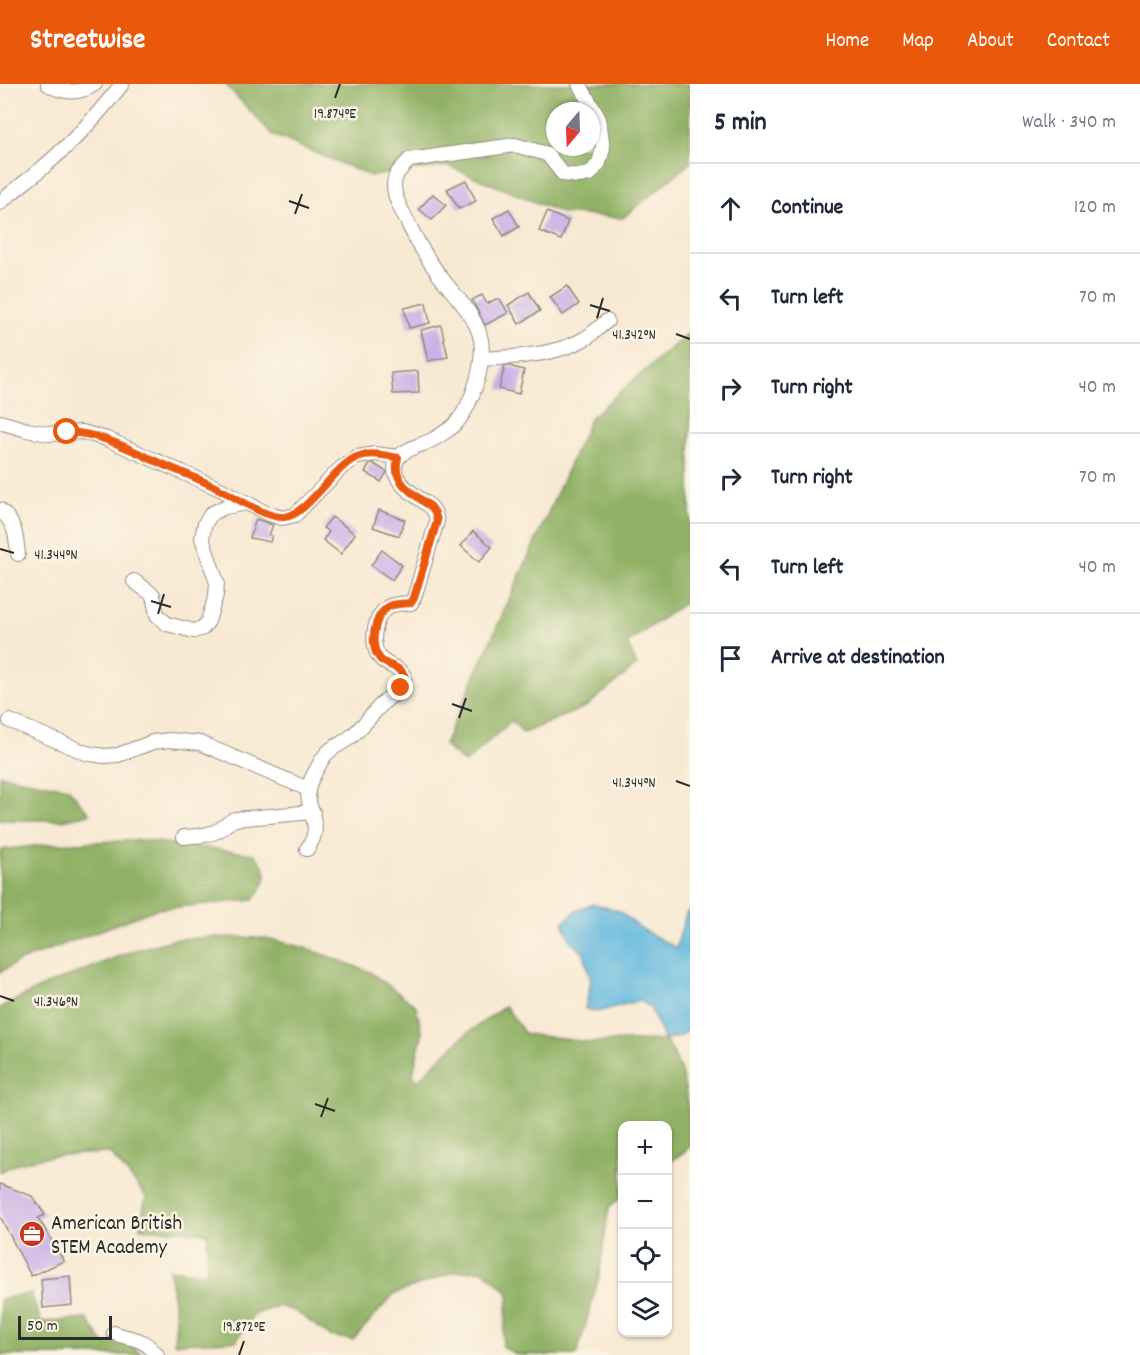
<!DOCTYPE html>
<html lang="en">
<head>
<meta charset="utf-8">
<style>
  body { margin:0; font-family:Dekko,sans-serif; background:#f6f6f7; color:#1f2937 }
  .controls { position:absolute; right:18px; bottom:18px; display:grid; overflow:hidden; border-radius:12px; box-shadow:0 2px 4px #0004 }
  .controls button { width:54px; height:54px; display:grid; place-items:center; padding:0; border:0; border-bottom:2px solid #e0e1e3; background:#fff; color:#1f2937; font:30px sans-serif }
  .compass { position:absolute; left:546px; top:18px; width:54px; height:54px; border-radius:50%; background:#fff; box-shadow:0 2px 4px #0004; rotate:199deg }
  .scale { position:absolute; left:18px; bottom:15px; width:94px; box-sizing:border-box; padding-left:6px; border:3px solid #2b2b2b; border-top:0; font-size:16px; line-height:21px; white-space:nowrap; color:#2b2b2b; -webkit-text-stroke:4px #fcf5e5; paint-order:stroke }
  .stop { position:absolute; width:18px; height:18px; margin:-14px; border:4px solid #ea580c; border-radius:50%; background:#fff }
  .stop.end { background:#ea580c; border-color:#fff; box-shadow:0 2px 6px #0008 }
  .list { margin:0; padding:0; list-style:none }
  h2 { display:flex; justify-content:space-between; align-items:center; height:78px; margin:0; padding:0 24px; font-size:26px }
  h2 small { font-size:20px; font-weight:400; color:#747a83 }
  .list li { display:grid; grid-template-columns:39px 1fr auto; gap:18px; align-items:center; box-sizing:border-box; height:90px; padding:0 24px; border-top:2px solid #e0e1e3 }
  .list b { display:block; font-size:22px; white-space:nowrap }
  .list em { font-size:20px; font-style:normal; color:#747a83 }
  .icon { flex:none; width:33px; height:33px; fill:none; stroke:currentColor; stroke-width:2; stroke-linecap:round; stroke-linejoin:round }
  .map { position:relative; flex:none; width:690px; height:1271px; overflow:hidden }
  header { display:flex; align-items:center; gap:36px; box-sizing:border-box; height:84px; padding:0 30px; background:#ea580c; color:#fff }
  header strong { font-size:28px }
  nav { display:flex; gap:33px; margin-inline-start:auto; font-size:21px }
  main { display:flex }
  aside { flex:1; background:#fff }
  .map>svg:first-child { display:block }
  .forest { fill:#90b165; stroke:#5e6e48; stroke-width:1.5; fill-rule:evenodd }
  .water { fill:#61b8de; stroke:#467284; stroke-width:1.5 }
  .building { fill:#cab2e6 }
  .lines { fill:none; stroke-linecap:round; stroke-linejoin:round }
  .minor-casing { stroke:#928a7f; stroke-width:16 }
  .minor { stroke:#fff; stroke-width:14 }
  .route { stroke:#ea580c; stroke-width:8 }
  .ticks { fill:none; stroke:#2b2b2b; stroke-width:2 }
  .labels { text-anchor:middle; stroke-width:5; stroke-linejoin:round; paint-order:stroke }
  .poi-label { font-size:21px; fill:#2b2b2b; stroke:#fcf5e5; text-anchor:start }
  .ticks-label { font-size:15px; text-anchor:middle; fill:#2b2b2b; stroke:#fcf5e5; stroke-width:5; stroke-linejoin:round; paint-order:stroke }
</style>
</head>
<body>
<header>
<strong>Streetwise</strong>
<nav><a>Home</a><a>Map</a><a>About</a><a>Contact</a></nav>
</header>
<main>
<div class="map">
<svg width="690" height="1271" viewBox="0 0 690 1271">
  <rect width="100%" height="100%" fill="#fcf5e5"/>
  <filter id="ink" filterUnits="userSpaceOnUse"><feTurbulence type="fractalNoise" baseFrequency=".0167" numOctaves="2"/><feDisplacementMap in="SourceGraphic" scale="12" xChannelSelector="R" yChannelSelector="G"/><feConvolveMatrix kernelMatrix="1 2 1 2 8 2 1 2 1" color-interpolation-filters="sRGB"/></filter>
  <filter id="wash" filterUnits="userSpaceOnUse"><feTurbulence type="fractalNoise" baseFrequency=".008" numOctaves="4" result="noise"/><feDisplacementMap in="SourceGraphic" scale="24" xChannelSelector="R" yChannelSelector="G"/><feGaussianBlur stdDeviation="1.35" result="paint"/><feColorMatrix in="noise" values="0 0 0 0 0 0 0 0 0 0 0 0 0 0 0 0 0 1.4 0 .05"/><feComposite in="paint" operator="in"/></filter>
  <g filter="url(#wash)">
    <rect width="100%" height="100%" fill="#f8e9d3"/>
    <g class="forest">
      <path d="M225 0H690V79L623 134 562 129 448 82 371 92 273 51ZM555 27H591V63H555Z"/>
      <path d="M690 248V515L627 559 637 581 587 622 523 649 512 636 465 679 444 661 591 333Z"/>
      <path d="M0 691 68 704 90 730 62 736H0Z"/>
      <path d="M141 756 254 770C272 788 268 798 253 816L156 825 20 877 0 888V766L52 760Z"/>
      <path d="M216 853 266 854 309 865 370 888 416 922 422 950 413 990 417 997 461 954 505 922 525 950 588 958 665 956C687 984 690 1029 690 1063L668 1080V1042H622V1113L609 1123 599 1192 577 1271H516L502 1262 509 1209 483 1186 454 1188 394 1210 353 1256 330 1252 295 1227 278 1222 253 1231 236 1257 174 1259 176 1234 169 1185 206 1189 208 1149 140 1144 146 1112 110 1069C74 1071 32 1069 0 1088V924L42 903 132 867 176 855Z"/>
      <path d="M31 1209 41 1238 87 1235 104 1260 128 1258 142 1271H0V1215Z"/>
    </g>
    <path class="water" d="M593 820 619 827 640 844 676 864 686 830 690 826V943L681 952 665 956 650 924 640 916 597 928 585 925 591 897 584 869 572 859 563 839 577 826Z"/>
    <g id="blocks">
      <g class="building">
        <path d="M466 96 476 117 459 125 447 105Z"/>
        <path d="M433 110 446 121 432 136 419 125Z"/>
        <path d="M509 125 519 143 504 152 493 134Z"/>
        <path d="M547 128 568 137 561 156 539 147Z"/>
        <path d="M567 202 579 220 563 231 550 213Z"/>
        <path d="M529 208 540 227 519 240 508 221Z"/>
        <path d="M482 211 487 220 496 215H500L508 229 485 241 472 216Z"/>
        <path d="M426 219 430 239 409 244 404 224Z"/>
        <path d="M441 241 448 273 428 277 421 246Z"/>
        <path d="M505 281 524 286 519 310 499 305Z"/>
        <path d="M418 287 419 309 393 310 391 289Z"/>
        <path d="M371 378 387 388 381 398 365 388Z"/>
        <path d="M379 426 405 436 399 452 373 443Z"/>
        <path d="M332 433 355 450 341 470 323 456 329 448 323 444Z"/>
        <path d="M256 435 273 441 269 451 272 452 270 458 250 454Z"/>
        <path d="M473 447 492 463 479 478 461 462Z"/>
        <path d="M382 466 402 481 392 496 371 481Z"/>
        <path d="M0 1100 32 1112 45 1131 38 1134 64 1177 31 1192 0 1132Z"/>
        <path d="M70 1192 72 1221 43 1224 41 1195Z"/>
      </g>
    </g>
  </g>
  <g filter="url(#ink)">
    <use href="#blocks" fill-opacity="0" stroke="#928a7f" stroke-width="1.5"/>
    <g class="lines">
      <g class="minor-casing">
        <g id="minor">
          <path d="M48 0C64 10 79 10 95 0"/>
          <path d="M0 119C13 107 27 97 40 86 70 61 98 31 122 0"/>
          <path d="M481 275C513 273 555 272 584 255 592 251 599 243 607 237"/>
          <path d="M0 338 27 346 49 350 82 348 107 355 220 405 266 429 282 434 295 431 341 384 357 373 375 370 398 373"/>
          <path d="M0 426C15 439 16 450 18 470"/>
          <path d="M134 497 153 511 157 531 167 540 194 547 203 544 208 537 216 511 217 499 202 454 205 439 212 429 225 423 247 419"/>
          <path d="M10 637 86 669 104 672 118 671 153 658 170 656 200 659 308 705"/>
          <path d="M184 753C196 752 208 752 219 746 224 743 228 738 235 735L313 728"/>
          <path d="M307 765C324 742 308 731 308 708 308 698 318 683 323 674 329 664 338 662 348 655 362 645 373 628 386 616 392 611 400 608 403 601 404 598 405 595 404 592 401 584 388 582 382 576 369 564 373 532 388 523 395 519 403 520 411 519L414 514 437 437 435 429 431 423C420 414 395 401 395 385 395 365 419 363 432 356 438 353 445 348 451 344 471 327 485 281 481 256 476 229 452 210 437 188 424 170 414 152 405 133 399 121 389 104 397 90 400 85 405 81 409 76L515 61 547 70 563 90 578 92 590 90 599 79 603 64 599 35 579 0"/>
          <path d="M114 1249C134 1257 142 1252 157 1271"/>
        </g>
      </g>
      <use href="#minor" class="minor"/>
    </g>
  </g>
  <g class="lines" filter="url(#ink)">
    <path class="route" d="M67 348C101 349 131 366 162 380 183 389 205 397 225 408 240 416 267 434 284 433 307 432 333 383 357 373 370 368 385 371 398 374 391 399 413 409 431 423L435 429 437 437 414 514 411 519C403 520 394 519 388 523 373 533 369 562 380 575 386 582 400 582 404 591 406 596 404 600 401 604"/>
  </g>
  <path class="ticks" d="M335 14 340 0M289 117 309 124M295 130 302 110M590 221 610 227M597 234 603 214M676 250 690 255M0 465 14 469M151 517 171 523M158 530 164 510M452 620 472 627M459 634 466 614M676 697 690 702M0 912 14 917M315 1020 335 1027M321 1033 328 1014M239 1271 244 1257"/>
  <defs>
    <g id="office-disc" transform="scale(1.35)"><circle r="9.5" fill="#c8321e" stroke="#fcf5e5"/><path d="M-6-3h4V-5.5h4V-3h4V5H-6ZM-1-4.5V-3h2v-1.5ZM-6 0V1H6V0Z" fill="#fff"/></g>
  </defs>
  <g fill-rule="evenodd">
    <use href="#office-disc" x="32" y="1150"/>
  </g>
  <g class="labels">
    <g class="poi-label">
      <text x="51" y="1145">American British<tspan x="51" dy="24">STEM Academy</tspan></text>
    </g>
  </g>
  <g class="ticks-label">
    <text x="335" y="34">19.874°E</text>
    <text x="634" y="255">41.342°N</text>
    <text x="56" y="475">41.344°N</text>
    <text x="634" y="703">41.344°N</text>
    <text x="56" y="922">41.346°N</text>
    <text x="244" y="1247">19.872°E</text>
  </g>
</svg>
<div class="controls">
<button>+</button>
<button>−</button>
<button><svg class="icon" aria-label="locate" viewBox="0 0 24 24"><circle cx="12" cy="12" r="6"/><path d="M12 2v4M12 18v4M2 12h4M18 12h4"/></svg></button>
<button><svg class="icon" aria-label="layers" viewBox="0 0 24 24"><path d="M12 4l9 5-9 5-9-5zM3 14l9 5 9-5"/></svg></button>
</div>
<svg class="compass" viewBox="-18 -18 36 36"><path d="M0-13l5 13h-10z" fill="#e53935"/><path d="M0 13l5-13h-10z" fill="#747a83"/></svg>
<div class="scale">50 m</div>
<div class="stop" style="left:67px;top:348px"></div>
<div class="stop end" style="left:401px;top:604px"></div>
</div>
<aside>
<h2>5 min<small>Walk · 340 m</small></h2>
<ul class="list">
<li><svg class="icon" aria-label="ahead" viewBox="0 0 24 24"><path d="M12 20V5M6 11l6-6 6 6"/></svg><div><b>Continue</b></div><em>120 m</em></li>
<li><svg class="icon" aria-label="left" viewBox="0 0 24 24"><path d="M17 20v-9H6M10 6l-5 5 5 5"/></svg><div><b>Turn left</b></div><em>70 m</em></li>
<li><svg class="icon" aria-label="right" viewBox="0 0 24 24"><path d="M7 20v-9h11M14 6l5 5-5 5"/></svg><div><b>Turn right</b></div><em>40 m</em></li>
<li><svg class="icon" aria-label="right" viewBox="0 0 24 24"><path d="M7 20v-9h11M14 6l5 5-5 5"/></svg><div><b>Turn right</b></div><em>70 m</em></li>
<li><svg class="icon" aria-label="left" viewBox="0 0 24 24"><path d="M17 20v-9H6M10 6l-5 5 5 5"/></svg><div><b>Turn left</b></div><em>40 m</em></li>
<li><svg class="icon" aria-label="arrive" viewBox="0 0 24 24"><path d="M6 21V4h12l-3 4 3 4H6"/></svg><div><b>Arrive at destination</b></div></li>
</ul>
</aside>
</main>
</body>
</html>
